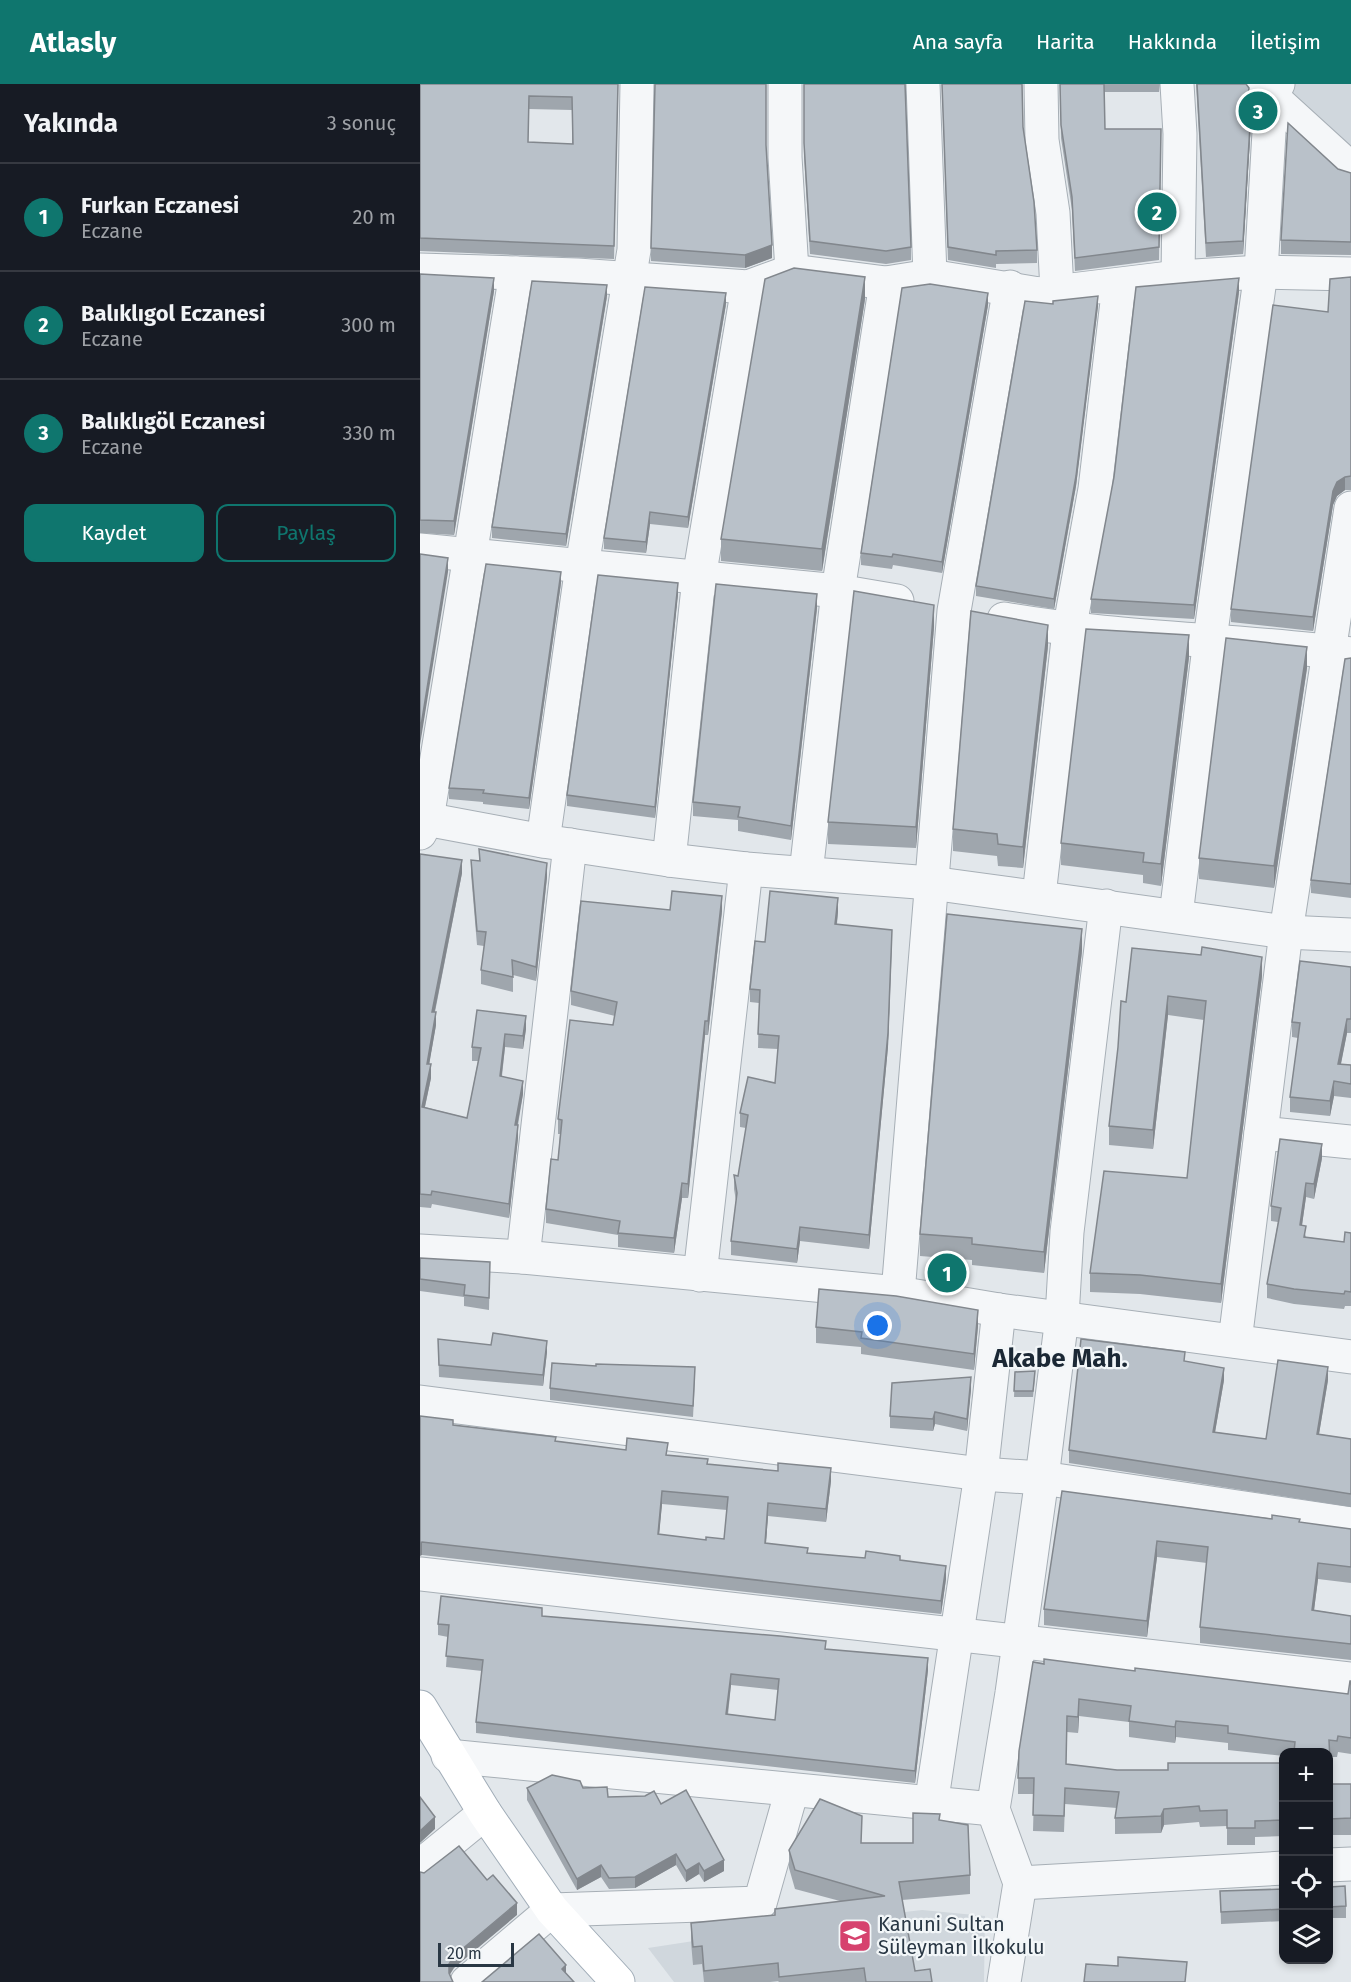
<!DOCTYPE html>
<html lang="tr">
<head>
<meta charset="utf-8">
<style>
  body { margin:0; font-family:"Fira Sans",sans-serif; background:#20242c; color:#f1f3f6 }
  .controls { position:absolute; right:18px; bottom:18px; display:grid; overflow:hidden; border-radius:12px; box-shadow:0 3px 9px #0003 }
  .controls button { width:54px; height:54px; display:grid; place-items:center; padding:0; border:0; border-bottom:2px solid #363941; background:#171b24; color:#f1f3f6; font:30px sans-serif }
  .scale { position:absolute; left:18px; bottom:15px; width:76px; box-sizing:border-box; padding-left:6px; border:3px solid #293744; border-top:0; font-size:16px; line-height:21px; white-space:nowrap; color:#293744; -webkit-text-stroke:4px #f2f6f8; paint-order:stroke }
  .you { position:absolute; left:458px; top:1242px; width:21px; height:21px; margin:-15px; border:4px solid #fff; border-radius:50%; background:#1a73e8; box-shadow:0 0 0 9px #1a73e833 }
  .badge { display:grid; place-items:center; width:39px; height:39px; border-radius:50%; background:#0f766e; color:#fff; font-size:20px; font-weight:700 }
  .pin { position:absolute; translate:-50% -50%; border:3px solid #fff; box-shadow:0 2px 6px #0006 }
  .list { margin:0; padding:0; list-style:none }
  h2 { display:flex; justify-content:space-between; align-items:center; height:78px; margin:0; padding:0 24px; font-size:26px }
  h2 small { font-size:20px; font-weight:400; color:#9ea1a6 }
  .list li { display:grid; grid-template-columns:39px 1fr auto; gap:18px; align-items:center; box-sizing:border-box; height:108px; padding:0 24px; border-top:2px solid #363941 }
  .list b { display:block; font-size:22px; white-space:nowrap }
  .list p { margin:0; font-size:20px; white-space:nowrap; color:#9ea1a6 }
  .list em { font-size:20px; font-style:normal; color:#9ea1a6 }
  .actions { display:flex; gap:12px; padding:18px 24px }
  .actions a { flex:1; padding:14px 0; border:2px solid #0f766e; border-radius:12px; text-align:center; font-size:21px; color:#0f766e }
  .actions .main { background:#0f766e; color:#fff }
  .icon { flex:none; width:33px; height:33px; fill:none; stroke:currentColor; stroke-width:2; stroke-linecap:round; stroke-linejoin:round }
  .map { position:relative; flex:none; width:931px; height:1898px; overflow:hidden }
  header { display:flex; align-items:center; gap:36px; box-sizing:border-box; height:84px; padding:0 30px; background:#0f766e; color:#fff }
  header strong { font-size:28px }
  nav { display:flex; gap:33px; margin-inline-start:auto; font-size:21px }
  main { display:flex }
  aside { flex:1; background:#171b24 }
  .map>svg:first-child { display:block }
  .built { fill:#d0d7dd }
  .lines { fill:none; stroke-linecap:round; stroke-linejoin:round }
  .minor-casing { stroke:#a7afb6; stroke-width:35 }
  .major-casing { stroke:#a1adb8; stroke-width:35 }
  .minor { stroke:#f5f7f9; stroke-width:33 }
  .major { stroke:#fff; stroke-width:33 }
  .wall { fill:#9fa6ad; fill-rule:evenodd }
  .shaded-wall { fill:#82878d }
  .building { fill:#b9c1c9; stroke:#82878d; stroke-width:1.5; fill-rule:evenodd }
  .labels { text-anchor:middle; stroke-width:4.5; stroke-linejoin:round; paint-order:stroke }
  .poi-label { font-size:20px; fill:#293744; stroke:#f2f6f8; text-anchor:start }
  .district-label { font-size:26px; font-weight:bold; fill:#1b2835; stroke:#f2f6f8 }
</style>
</head>
<body>
<header>
<strong>Atlasly</strong>
<nav><a>Ana sayfa</a><a>Harita</a><a>Hakkında</a><a>İletişim</a></nav>
</header>
<main>
<aside>
<h2>Yakında<small>3 sonuç</small></h2>
<ul class="list">
<li><span class="badge">1</span><div><b>Furkan Eczanesi</b><p>Eczane</p></div><em>20 m</em></li>
<li><span class="badge">2</span><div><b>Balıklıgol Eczanesi</b><p>Eczane</p></div><em>300 m</em></li>
<li><span class="badge">3</span><div><b>Balıklıgöl Eczanesi</b><p>Eczane</p></div><em>330 m</em></li>
</ul>
<div class="actions"><a class="main">Kaydet</a><a>Paylaş</a></div>
</aside>
<div class="map">
<svg width="931" height="1898" viewBox="0 0 931 1898">
  <rect width="100%" height="100%" fill="#e2e7eb"/>
  <g class="built">
    <path d="M862 0H931V70Z"/>
    <path d="M502 1826 565 1832 564 1898H254L228 1864 384 1840Z"/>
  </g>
  <g class="lines">
    <g class="minor-casing">
      <g id="minor">
        <path d="M365 0V73L372 187"/>
        <path d="M503 0 510 192"/>
        <path d="M621 0 622 56 633 129 637 207"/>
        <path d="M757 0 760 50 758 193"/>
        <path d="M841 3 931 85"/>
        <path d="M0 186 157 191 328 203 372 187 466 199 510 192 619 210 758 193 841 188 931 190"/>
        <path d="M0 466 418 507 477 517"/>
        <path d="M584 535C699 555 816 555 931 570"/>
        <path d="M0 734 123 757 249 776 326 785 511 799 866 848 931 851"/>
        <path d="M0 749 7 735 96 189"/>
        <path d="M123 757 162 482 214 166 217 0"/>
        <path d="M249 776 279 494 328 203"/>
        <path d="M386 789 418 507 466 199"/>
        <path d="M619 812 649 547 675 405 699 201"/>
        <path d="M756 831 790 555 841 188 851 13 858 0"/>
        <path d="M841 1049 931 1058"/>
        <path d="M0 1167 103 1173 478 1209 579 1226 931 1273"/>
        <path d="M103 1173 150 761"/>
        <path d="M280 1191 326 785"/>
        <path d="M478 1209 534 527 590 203"/>
        <path d="M815 1257 866 848 931 424"/>
        <path d="M0 1318 561 1390 622 1394 931 1440"/>
        <path d="M0 1490 931 1595"/>
        <path d="M28 1672 573 1725"/>
        <path d="M511 1721 561 1390 579 1226"/>
        <path d="M908 1781 931 1780"/>
        <path d="M0 1782 65 1729"/>
        <path d="M600 1799 864 1784"/>
        <path d="M47 1898 132 1826 340 1819 372 1706"/>
        <path d="M584 1898 600 1799 573 1725 592 1609 622 1394 642 1233 647 1148 686 822"/>
      </g>
    </g>
    <g class="major-casing">
      <path id="major" d="M0 1623 65 1729 132 1826 198 1898"/>
    </g>
    <use href="#minor" class="minor"/>
    <use href="#major" class="major"/>
  </g>
  <g class="wall">
    <path d="M0 0H198L194 175 0 167ZM109 25 152 26V60L108 58Z"/>
    <path d="M384 0 491 163V176L466 180 390 170 384 72Z"/>
    <path d="M522 0H602L603 43 617 166V179L576 180V184L528 176Z"/>
    <path d="M640 0H740L739 8H684L685 45H741L739 176 655 187 652 126 641 54Z"/>
    <path d="M776 0H826L829 17 828 25 831 38 823 170 786 173Z"/>
    <path d="M346 61 352 174 325 184 231 177V164Z"/>
    <path d="M918 85 931 89V171L861 170V156Z"/>
    <path d="M0 190 74 207 34 451 0 449Z"/>
    <path d="M931 193V406H925L917 412 913 421 893 547 811 538V525L908 228Z"/>
    <path d="M819 208 774 535 671 529V515Z"/>
    <path d="M187 212 146 462 72 454V443Z"/>
    <path d="M445 215 402 487 301 477V455Z"/>
    <path d="M306 220 268 444 230 440 226 469 184 465V454Z"/>
    <path d="M633 220 678 222 656 402 634 525 556 512V502Z"/>
    <path d="M568 221 522 489 473 481 472 485 441 481V469Z"/>
    <path d="M141 499 109 725 63 720V718L29 715V704Z"/>
    <path d="M258 510 235 734 147 722V711Z"/>
    <path d="M397 524 371 756 318 747V736L273 732V718Z"/>
    <path d="M514 543 496 764 408 760V738Z"/>
    <path d="M628 562 603 784 578 782 577 772 533 767V745Z"/>
    <path d="M769 573 741 802 723 799V791L641 781V759Z"/>
    <path d="M931 574V814L891 809V796Z"/>
    <path d="M887 584 854 804 779 795V774Z"/>
    <path d="M59 765 127 793 116 897 93 891V908L61 900V886L64 862 57 861 51 790V776L59 777Z"/>
    <path d="M0 770 42 789 15 928 16 941 9 980 11 994 5 1023 47 1034 58 977H52V963L57 926 106 945 103 965 85 963 82 992 103 1010 98 1041V1054L89 1134 12 1120 11 1124 0 1123Z"/>
    <path d="M250 826 302 827 288 951H285L268 1114H262L254 1169 198 1163V1151L126 1139V1125L138 1076 140 1050H138V1035L193 941 195 932 151 921V907Z"/>
    <path d="M418 828 417 840 472 860 468 963 449 1165 380 1157 377 1179 311 1171V1157L316 1117 314 1105V1091L318 1092 326 1044 320 1043V1029L355 999 358 965 338 964 339 919 330 918V905Z"/>
    <path d="M662 867 624 1189 552 1181V1176L500 1172V1150Z"/>
    <path d="M931 883V949H927L921 980 931 981V1014L914 1012 910 1032 870 1028V1013L878 954 872 953V938Z"/>
    <path d="M842 892 801 1219 720 1210 670 1208V1189L767 1094 784 936 748 931 733 1065 689 1061V1042L706 918Z"/>
    <path d="M902 1074 894 1115 886 1113 882 1141 886 1153 924 1158 931 1149V1222H925L924 1225 874 1220 847 1214V1200L858 1138 851 1137V1122Z"/>
    <path d="M0 1174 70 1178 69 1226 44 1222V1213L0 1207Z"/>
    <path d="M558 1242 554 1286 441 1270V1263L396 1259V1243Z"/>
    <path d="M18 1255 127 1268 123 1302 19 1293Z"/>
    <path d="M765 1277 804 1296 795 1348 846 1355 908 1296 899 1350 931 1355V1423L649 1379V1366Z"/>
    <path d="M176 1282 275 1295 273 1333 130 1316V1304Z"/>
    <path d="M595 1288 615 1293 613 1313H594Z"/>
    <path d="M551 1305 547 1347 515 1340 513 1347 470 1344V1332Z"/>
    <path d="M0 1332 33 1341 136 1357 248 1371 288 1380 411 1397 406 1438 348 1432 346 1459 388 1469 445 1474 480 1476 526 1495 521 1530 2 1471ZM242 1420 307 1426 304 1455 286 1456 239 1450Z"/>
    <path d="M642 1407 931 1445V1499L898 1495 894 1526 931 1532V1576L780 1559V1543L787 1479 737 1473 727 1553 624 1541V1525Z"/>
    <path d="M122 1532 406 1565 508 1586 495 1699 56 1649V1638L62 1587 26 1583 28 1553 18 1551V1540ZM311 1601 358 1606 355 1636 308 1631Z"/>
    <path d="M613 1578 715 1587 928 1610 931 1597V1670L918 1668 917 1673H910L911 1700H931V1751H909V1668H864V1672L808 1666V1659L756 1653 755 1659 709 1653V1638L659 1632 658 1649 647 1648 646 1680 697 1686H748L864 1679V1752L835 1753V1761H807V1742L780 1743 779 1738 744 1741 741 1749 695 1750V1734L697 1724 645 1720 644 1748 613 1747 614 1710H598V1694Z"/>
    <path d="M107 1704H163L188 1713 241 1720 304 1787 284 1798 279 1790 266 1798 256 1781 215 1804 189 1805 181 1793 157 1806 107 1716Z"/>
    <path d="M520 1736 550 1791V1810L482 1816 495 1887 512 1898H359L358 1897 350 1898H284L282 1880 273 1881 271 1858V1839L355 1831 420 1817 375 1805 369 1784V1766L442 1759H493Z"/>
    <path d="M909 1803 926 1822V1834H909Z"/>
    <path d="M864 1805V1837L801 1840 800 1807Z"/>
  </g>
  <g class="shaded-wall">
    <path d="M829 4V17L826 38V25Z"/>
    <path d="M831 25V38L823 170V157Z"/>
    <path d="M352 161V174L325 184V171Z"/>
    <path d="M445 193V215L402 487V465Z"/>
    <path d="M74 194V207L34 451V437Z"/>
    <path d="M819 194V208L774 535V521Z"/>
    <path d="M187 201V212L146 462V450Z"/>
    <path d="M306 209V220L268 444V433Z"/>
    <path d="M568 209V221L522 489V478Z"/>
    <path d="M678 212V222L656 402 634 525V515Z"/>
    <path d="M925 393V406L917 412 913 421 893 547V533L913 407 917 398Z"/>
    <path d="M230 428V440L226 469V458Z"/>
    <path d="M28 474V488L0 661V648Z"/>
    <path d="M141 488V499L109 725V714Z"/>
    <path d="M258 499V510L235 734V723Z"/>
    <path d="M397 510V524L371 756V742Z"/>
    <path d="M514 521V543L496 764V743Z"/>
    <path d="M628 541V562L603 784V763Z"/>
    <path d="M769 551V573L741 802V780Z"/>
    <path d="M887 563V584L854 804V782Z"/>
    <path d="M42 776V789L12 941V928Z"/>
    <path d="M127 779V793L116 897V883Z"/>
    <path d="M302 812V827L288 951V937Z"/>
    <path d="M418 814V828L415 854V840Z"/>
    <path d="M662 845V867L624 1189V1168Z"/>
    <path d="M472 846 468 963 449 1165V1151Z"/>
    <path d="M842 873V892L801 1219V1200Z"/>
    <path d="M748 912V931L733 1065V1046Z"/>
    <path d="M16 928V941L7 993V980Z"/>
    <path d="M106 932V945L103 965V952Z"/>
    <path d="M927 935V949L918 994V980Z"/>
    <path d="M285 937V951L268 1114V1100Z"/>
    <path d="M85 950V963L80 1005V992Z"/>
    <path d="M11 980V994L2 1036V1023Z"/>
    <path d="M103 997V1010L95 1054V1041Z"/>
    <path d="M914 997V1012L910 1032V1017Z"/>
    <path d="M98 1041V1054L89 1134V1120Z"/>
    <path d="M902 1060V1074L894 1115V1100Z"/>
    <path d="M262 1099V1114L254 1169V1154Z"/>
    <path d="M886 1099V1113L880 1155V1141Z"/>
    <path d="M380 1143V1157L377 1179V1165Z"/>
    <path d="M558 1226V1242L554 1286V1270Z"/>
    <path d="M127 1257V1268L123 1302V1291Z"/>
    <path d="M908 1283V1296L897 1362V1350Z"/>
    <path d="M804 1284V1296L793 1360V1348Z"/>
    <path d="M551 1293V1305L547 1347V1335Z"/>
    <path d="M515 1328V1340L513 1347V1335Z"/>
    <path d="M411 1384V1397L406 1438V1425Z"/>
    <path d="M242 1407V1420L238 1463V1450Z"/>
    <path d="M348 1419V1432L345 1472V1459Z"/>
    <path d="M737 1457V1473L727 1553V1537Z"/>
    <path d="M2 1458V1471L0 1472V1459Z"/>
    <path d="M898 1479V1495L892 1542V1526Z"/>
    <path d="M526 1482V1495L521 1530V1517Z"/>
    <path d="M508 1574V1586L495 1699V1687Z"/>
    <path d="M311 1590V1601L306 1642V1630Z"/>
    <path d="M659 1615V1632L658 1649V1633Z"/>
    <path d="M756 1637V1653L755 1659V1643Z"/>
    <path d="M744 1725V1741L741 1749V1732Z"/>
    <path d="M15 1733V1745L0 1759V1747Z"/>
    <path d="M256 1770V1781L215 1804V1793Z"/>
    <path d="M304 1776V1787L284 1798V1787Z"/>
    <path d="M279 1779V1790L266 1798V1787Z"/>
    <path d="M181 1781V1793L157 1806V1795Z"/>
    <path d="M97 1819V1831L34 1884 29 1892V1898V1880L34 1872Z"/>
    <path d="M146 1881V1893L142 1885Z"/>
  </g>
  <g class="building">
    <path d="M0 0H198L194 162 0 154ZM109 12 152 13 153 60 108 58Z"/>
    <path d="M235 0H346V61L352 161 325 171 231 164Z"/>
    <path d="M384 0H485L491 163 466 167 390 157 384 59Z"/>
    <path d="M522 0H602L603 43 614 118 617 166 576 167V171L528 163Z"/>
    <path d="M640 0H684L685 45H741L739 163 655 174 652 113 641 41Z"/>
    <path d="M777 0H826L829 4 826 25H831L823 157 786 159Z"/>
    <path d="M868 39 918 85 931 89V158L861 156Z"/>
    <path d="M374 184 445 193 402 465 301 455 345 195Z"/>
    <path d="M0 190 74 194 34 437 0 436Z"/>
    <path d="M931 193V392L925 393 917 398 913 407 893 533 811 525 853 221 908 228 910 195Z"/>
    <path d="M819 194 774 521 671 515 694 393 716 203Z"/>
    <path d="M112 197 187 201 146 450 72 443Z"/>
    <path d="M510 200 568 209 522 478 473 470 472 473 441 469 482 204Z"/>
    <path d="M225 203 306 209 268 433 230 428 226 458 184 454Z"/>
    <path d="M678 212 656 392 634 515 556 502 605 217 633 220V217Z"/>
    <path d="M0 470 28 474 0 648Z"/>
    <path d="M66 480 141 488 109 714 63 709 64 706 29 704Z"/>
    <path d="M178 491 258 499 235 723 147 711Z"/>
    <path d="M296 500 397 510 371 742 318 733 320 723 273 718Z"/>
    <path d="M434 507 514 521 496 743 408 738Z"/>
    <path d="M551 527 628 541 603 763 578 760 577 750 533 745Z"/>
    <path d="M666 545 769 551 741 780 723 778 724 769 641 759Z"/>
    <path d="M806 554 887 563 854 782 779 774Z"/>
    <path d="M931 574V800L891 796 925 575Z"/>
    <path d="M59 765 127 779 116 883 92 876 93 893 61 886 66 848 57 847 51 776 60 777Z"/>
    <path d="M0 770 42 776 12 928H16L7 980H11L2 1023 47 1034 61 964 52 963 57 926 106 932 103 952 85 950 80 992 103 997 95 1041H98L89 1120 12 1107 11 1111 0 1110Z"/>
    <path d="M252 807 302 812 288 937H285L268 1100 262 1099 254 1154 198 1149 200 1137 126 1125 131 1075 138 1076 142 1036 138 1035 150 936 193 941 197 918 151 907 161 817 250 826Z"/>
    <path d="M350 807 418 814 415 840 472 846 468 949 449 1151 380 1143 377 1165 311 1157 317 1109 314 1091 318 1092 328 1031 320 1029 328 993 355 999 359 952 338 950 340 906 330 905 335 857 345 858Z"/>
    <path d="M527 830 662 845 624 1168 552 1160V1154L500 1150Z"/>
    <path d="M782 863 842 873 801 1200 720 1191 670 1189 684 1087 767 1094 786 917 748 912 733 1046 689 1042 698 963 701 917 706 918 712 864 781 871Z"/>
    <path d="M880 877 931 883V935H927L918 980 931 981V1000L914 997 910 1017 870 1013 880 939 872 938Z"/>
    <path d="M860 1055 902 1060 894 1100 886 1099 880 1141 886 1142 884 1153 924 1158 925 1148 931 1149V1208L925 1207 924 1210 874 1205 847 1200 861 1124 851 1122Z"/>
    <path d="M0 1174 70 1178 69 1214 44 1211 45 1201 0 1195Z"/>
    <path d="M399 1205 476 1212 558 1226 554 1270 441 1254 442 1248 396 1243Z"/>
    <path d="M73 1249 127 1257 123 1291 19 1281 18 1255 71 1261Z"/>
    <path d="M661 1255 765 1268 764 1277 804 1284 793 1348 846 1355 858 1276 908 1283 897 1350 931 1355V1410L649 1366Z"/>
    <path d="M132 1279 176 1282V1280L275 1283 273 1322 130 1304Z"/>
    <path d="M615 1287 613 1307H594L595 1288Z"/>
    <path d="M551 1293 547 1335 515 1328 513 1335 470 1332 472 1299Z"/>
    <path d="M0 1332 33 1336V1341L136 1353 135 1357 206 1366 207 1354 248 1359 246 1371 288 1375 287 1380 358 1387V1379L411 1384 406 1425 348 1419 345 1459 388 1464 387 1469 445 1474 446 1467 480 1472V1476L526 1482 521 1517 2 1458 0 1459ZM242 1407 308 1413 304 1455 286 1453V1456L238 1450Z"/>
    <path d="M642 1407 852 1435V1431L880 1435 879 1438 931 1445V1483L898 1479 892 1526 931 1532V1560L780 1543 788 1463 737 1457 727 1537 624 1525Z"/>
    <path d="M21 1512 122 1524V1532L360 1552 406 1557 405 1565 508 1574 495 1687 56 1638 63 1576 26 1572 29 1541 18 1540ZM311 1590 359 1595 355 1636 306 1630Z"/>
    <path d="M624 1575 715 1587V1584L928 1610 930 1597H931V1654L918 1652 917 1657 909 1656 911 1700H931V1734L909 1735V1668H874L875 1658 808 1649V1642L756 1637 755 1643 709 1637 711 1622 659 1615 658 1633 647 1632 646 1680 697 1686H748V1679H864V1736L835 1737V1744H807V1726L780 1727 779 1722 744 1725 741 1732 695 1734 699 1708 645 1704 644 1732 613 1731 614 1694H598L599 1667 613 1578 624 1580Z"/>
    <path d="M132 1691 160 1697 163 1704 187 1703 188 1713 225 1712 234 1707 241 1720 266 1706 304 1776 284 1787 279 1779 266 1787 256 1770 215 1793 189 1794 181 1781 157 1795 107 1704Z"/>
    <path d="M0 1713 15 1733 0 1747Z"/>
    <path d="M400 1715 442 1732 441 1759H493V1729L520 1730 519 1736 548 1741 550 1791 479 1798 495 1887 510 1885 512 1898H446L444 1884 359 1893 358 1879 284 1887 282 1862 273 1863 271 1839 355 1831V1825L465 1812 375 1786 369 1766Z"/>
    <path d="M39 1762 67 1796 73 1791 97 1819 34 1872 29 1880V1889L33 1898H0V1788L4 1789Z"/>
    <path d="M925 1802 926 1822 909 1823V1803Z"/>
    <path d="M864 1805V1825L801 1828 800 1807Z"/>
    <path d="M119 1850 146 1881 142 1885 154 1898H62Z"/>
    <path d="M698 1873 767 1878 765 1898H664L666 1880 698 1882Z"/>
  </g>
  <defs>
    <g id="school-square" transform="scale(1.725)"><rect x="-9" y="-9" width="18" height="18" rx="4" fill="#d6426e" stroke="#f2f6f8"/><path d="M0-5L7-2L0 1L-7-2ZM-4 1L0 2.5L4 1V4Q0 6-4 4Z" fill="#fff"/></g>
  </defs>
  <g fill-rule="evenodd">
    <use href="#school-square" x="435" y="1852"/>
  </g>
  <g class="labels">
    <g class="poi-label">
      <text x="458" y="1847">Kanuni Sultan<tspan x="458" dy="23">Süleyman İlkokulu</tspan></text>
    </g>
    <g class="district-label">
      <text x="640" y="1283">Akabe Mah.</text>
    </g>
  </g>
</svg>
<div class="controls">
<button>+</button>
<button>−</button>
<button><svg class="icon" aria-label="locate" viewBox="0 0 24 24"><circle cx="12" cy="12" r="6"/><path d="M12 2v4M12 18v4M2 12h4M18 12h4"/></svg></button>
<button><svg class="icon" aria-label="layers" viewBox="0 0 24 24"><path d="M12 4l9 5-9 5-9-5zM3 14l9 5 9-5"/></svg></button>
</div>
<div class="scale">20 m</div>
<div class="you"></div>
<div class="pin badge" style="left:527px;top:1189px">1</div>
<div class="pin badge" style="left:737px;top:128px">2</div>
<div class="pin badge" style="left:838px;top:27px">3</div>
</div>
</main>
</body>
</html>
